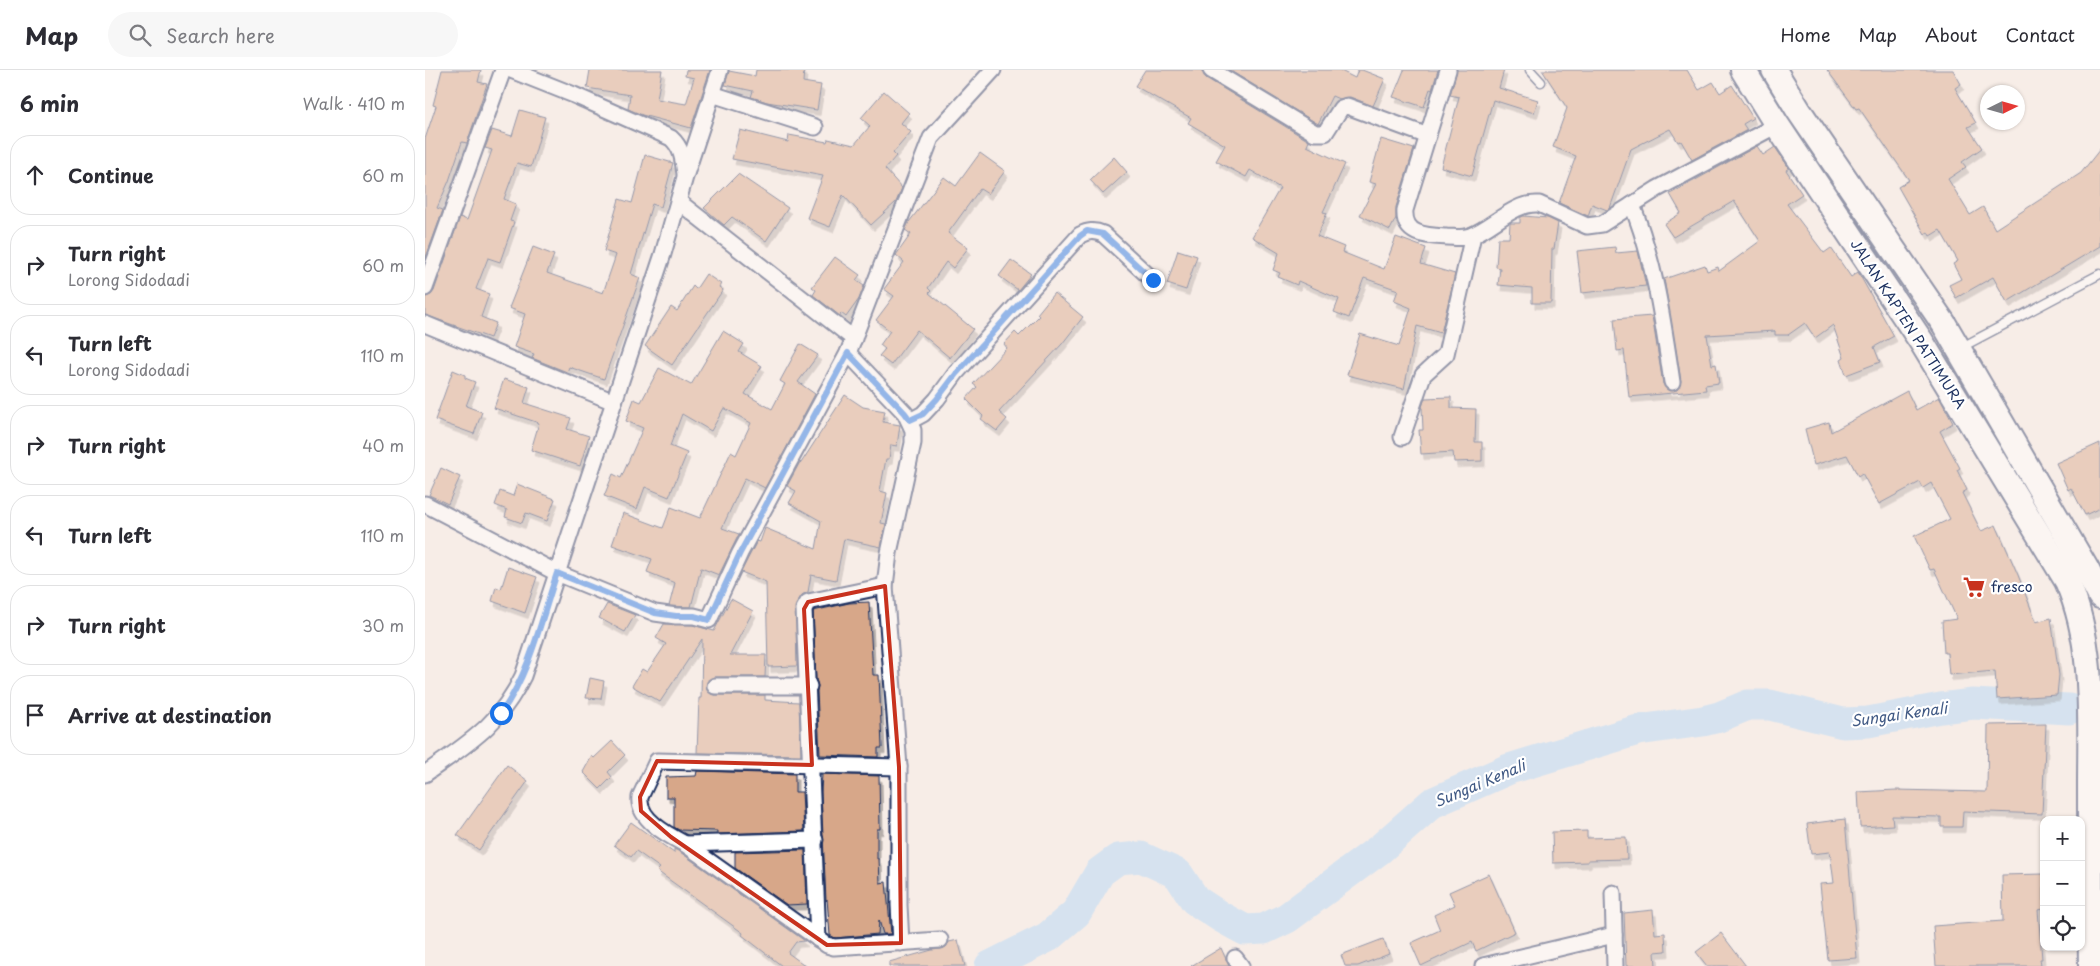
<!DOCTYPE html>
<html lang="en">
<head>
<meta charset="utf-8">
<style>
  body { margin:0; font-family:"Playpen Sans",sans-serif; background:#f7f7f7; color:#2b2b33 }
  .controls { position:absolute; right:15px; bottom:15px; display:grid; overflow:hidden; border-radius:10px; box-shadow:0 1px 4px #0004 }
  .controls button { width:45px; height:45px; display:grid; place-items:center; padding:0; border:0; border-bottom:1px solid #e1e1e2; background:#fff; color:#2b2b33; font:25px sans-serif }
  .compass { position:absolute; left:1555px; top:15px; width:45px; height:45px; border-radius:50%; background:#fff; box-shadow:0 1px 4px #0004; rotate:85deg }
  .stop { position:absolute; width:15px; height:15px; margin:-11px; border:4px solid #1a73e8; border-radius:50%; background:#fff }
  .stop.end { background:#1a73e8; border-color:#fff; box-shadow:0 1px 5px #0008 }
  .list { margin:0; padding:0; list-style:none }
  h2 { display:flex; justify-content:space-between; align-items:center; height:65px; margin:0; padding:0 20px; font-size:21px }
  h2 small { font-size:16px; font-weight:400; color:#7c7c81 }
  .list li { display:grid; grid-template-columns:32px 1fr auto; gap:15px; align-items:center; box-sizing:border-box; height:80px; margin:0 10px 10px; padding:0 10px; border:1px solid #e1e1e2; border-radius:20px }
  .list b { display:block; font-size:19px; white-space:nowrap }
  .list p { margin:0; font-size:16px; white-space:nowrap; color:#7c7c81 }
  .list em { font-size:16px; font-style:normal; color:#7c7c81 }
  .icon { flex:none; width:28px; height:28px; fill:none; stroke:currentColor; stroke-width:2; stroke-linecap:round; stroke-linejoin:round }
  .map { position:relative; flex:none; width:1675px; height:896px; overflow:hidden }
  header { display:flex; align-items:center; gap:30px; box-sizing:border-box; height:70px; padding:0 25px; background:#fff; border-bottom:1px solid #e1e1e2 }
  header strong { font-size:24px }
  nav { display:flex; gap:28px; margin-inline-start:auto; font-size:18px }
  .search { width:350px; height:45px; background:#f7f7f7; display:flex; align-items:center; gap:12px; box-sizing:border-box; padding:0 18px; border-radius:28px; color:#7c7c81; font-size:19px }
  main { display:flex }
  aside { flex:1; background:#fff }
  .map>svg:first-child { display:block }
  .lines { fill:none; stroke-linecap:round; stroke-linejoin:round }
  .river { stroke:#add6f8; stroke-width:31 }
  .building { fill:#d7a789; stroke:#1b2f5e; filter:url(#shadow) }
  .lane-casing { stroke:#1b2f5e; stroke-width:11 }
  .street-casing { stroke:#1b2f5e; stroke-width:19 }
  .primary-casing { stroke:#1b2f5e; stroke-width:28 }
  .lane { stroke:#fff; stroke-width:8 }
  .street { stroke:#fff; stroke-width:15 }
  .primary { stroke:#fff; stroke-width:24 }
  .route { stroke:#1a73e8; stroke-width:6 }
  .marked { fill:none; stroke:#c8321e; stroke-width:4; stroke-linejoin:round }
  .labels { text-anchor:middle; stroke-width:4.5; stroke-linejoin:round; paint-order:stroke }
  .street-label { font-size:14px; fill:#1b2f5e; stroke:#fff }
  .poi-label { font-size:14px; fill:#1b2f5e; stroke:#fff; text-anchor:start }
  .water-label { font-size:15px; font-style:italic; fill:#405984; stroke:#fff }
</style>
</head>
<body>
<header>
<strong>Map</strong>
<div class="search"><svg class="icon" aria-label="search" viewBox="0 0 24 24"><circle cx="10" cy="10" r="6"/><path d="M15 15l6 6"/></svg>Search here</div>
<nav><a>Home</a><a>Map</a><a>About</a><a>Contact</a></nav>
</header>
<main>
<aside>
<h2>6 min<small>Walk · 410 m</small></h2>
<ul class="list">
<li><svg class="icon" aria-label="ahead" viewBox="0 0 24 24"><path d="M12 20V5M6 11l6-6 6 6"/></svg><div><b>Continue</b></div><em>60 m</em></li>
<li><svg class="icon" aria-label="right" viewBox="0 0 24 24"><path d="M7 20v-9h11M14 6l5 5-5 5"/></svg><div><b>Turn right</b><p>Lorong Sidodadi</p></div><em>60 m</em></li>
<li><svg class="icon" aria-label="left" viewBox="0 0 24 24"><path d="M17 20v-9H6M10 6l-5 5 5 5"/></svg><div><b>Turn left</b><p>Lorong Sidodadi</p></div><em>110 m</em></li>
<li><svg class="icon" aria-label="right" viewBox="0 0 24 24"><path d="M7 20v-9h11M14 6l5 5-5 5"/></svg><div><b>Turn right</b></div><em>40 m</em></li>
<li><svg class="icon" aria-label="left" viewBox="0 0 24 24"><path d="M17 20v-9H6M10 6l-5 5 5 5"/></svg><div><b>Turn left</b></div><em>110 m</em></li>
<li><svg class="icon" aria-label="right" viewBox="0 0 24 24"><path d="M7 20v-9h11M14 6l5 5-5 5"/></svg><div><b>Turn right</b></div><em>30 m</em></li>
<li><svg class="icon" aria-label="arrive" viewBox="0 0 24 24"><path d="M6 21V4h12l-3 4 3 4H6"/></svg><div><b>Arrive at destination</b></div></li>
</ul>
</aside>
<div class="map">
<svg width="1675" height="896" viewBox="0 0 1675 896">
  <defs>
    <filter id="shadow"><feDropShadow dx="3" dy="5.5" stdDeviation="0" flood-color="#0004"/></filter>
  </defs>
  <rect width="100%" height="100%" fill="#f7ede7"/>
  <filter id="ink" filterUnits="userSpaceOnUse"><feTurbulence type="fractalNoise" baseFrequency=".02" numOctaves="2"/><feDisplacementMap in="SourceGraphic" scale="10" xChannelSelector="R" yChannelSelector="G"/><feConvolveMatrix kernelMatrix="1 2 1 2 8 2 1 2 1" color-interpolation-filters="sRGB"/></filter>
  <g filter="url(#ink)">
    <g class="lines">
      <path class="river" d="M565 896 623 867 651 843 675 802 693 789 716 787 753 804 770 830 796 847 820 860 839 859 862 848 955 779 1007 733 1084 699 1213 660 1278 651 1294 647 1323 635H1345L1418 653 1443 652 1516 638 1548 634 1644 639"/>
    </g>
    <g class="building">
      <path d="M17 0H56L53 12 62 14 42 73 37 72 24 111 12 138 18 140 0 190V69L11 36 8 35Z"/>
      <path d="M165 0H237L232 29 261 34 269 8 260 6 261 0H285L266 58 217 45 203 39 205 25 162 18Z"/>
      <path d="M331 0H379L378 12 396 15 392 40 342 32 326 27 328 21 300 15 304 1 330 6Z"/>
      <path d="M720 0H777L781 8 884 71 882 76 920 94 898 142 902 143 892 166 919 177 917 182 959 199 971 167 1001 178 996 194 1030 204 1016 263 992 256 979 319 922 305 935 264 974 276 986 238 969 231 973 220 939 208 924 248 909 242 914 229 873 211 872 215 853 207 855 203 848 200 854 183 827 167 855 118 825 100 821 107 791 91 800 75 763 53 766 48 710 16Z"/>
      <path d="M804 0H914L930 8 933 0H937L960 9 948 36 925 27 914 29 907 26 893 54Z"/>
      <path d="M979 0H1013L1007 20 1005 19 999 37 968 27Z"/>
      <path d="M1032 0H1079L1074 18 1113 30 1109 43 1068 30 1047 106 1016 97 1034 27 1025 25Z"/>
      <path d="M1117 0H1262L1274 20 1288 12 1295 23 1307 15 1328 48 1318 54 1322 60 1267 90 1256 71 1253 72 1245 59 1206 79 1185 138 1182 140 1167 134 1163 146 1134 133 1151 86 1128 77 1142 38Z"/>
      <path d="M1402 0H1528L1536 14 1530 18 1551 53 1543 57 1557 78 1537 92 1541 97 1523 109 1545 145 1558 137 1570 159 1656 103 1675 79V176L1582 232 1568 207 1531 228 1524 215 1536 209 1528 194 1533 191 1515 160 1505 166 1503 162 1500 164 1473 117 1484 110 1434 38 1431 39Z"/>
      <path d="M459 21 484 43 476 53 486 62 468 83 471 86 460 99 477 118 471 132 446 155 418 125 405 157 382 148 398 106 307 89 315 60 363 72 364 65 402 72 403 69 429 75 445 56 436 48Z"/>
      <path d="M95 40 120 47 106 97 92 93 79 129 91 134 85 151 89 152 75 192 63 188 51 219 64 224 56 247 71 253 65 268 0 245V227L6 225 9 221 35 147 42 150 67 80 60 78 67 60 87 66Z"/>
      <path d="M956 69 989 79 971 137V148L965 160 935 145 951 114 944 112Z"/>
      <path d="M1332 76 1338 85 1350 77 1364 98 1361 100 1377 124 1362 134 1399 183 1406 178 1426 207 1433 202 1469 266 1449 277 1455 292 1421 305 1416 290 1419 288 1408 255 1390 268 1380 253 1363 265H1350V261L1282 265 1287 295 1291 294 1294 313 1280 315 1281 320 1204 327 1199 280 1192 281 1189 249 1227 246 1238 314 1243 320H1252L1256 311 1239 209 1280 195 1282 201 1293 197 1294 201 1335 171 1309 131 1248 167 1239 154 1256 143 1245 124Z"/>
      <path d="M555 83 580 101 563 124 555 119 523 163 543 178 528 198 521 192 503 218 506 221 504 223 548 259 525 288 492 260 466 295 454 286 460 279 455 275 465 261 451 250 469 226 459 219 479 192 471 185 486 164 480 160 484 152 519 107 531 116Z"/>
      <path d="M220 85 248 93 236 137 227 134 206 204 215 208 179 309 144 297 142 302 107 288 109 284 89 277 100 244 84 238 108 177 129 185 122 203 178 223 191 185 179 181 194 129 207 133Z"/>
      <path d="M689 87 702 102 678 124 665 110Z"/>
      <path d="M313 104 363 138 341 171 307 147 299 155 279 138Z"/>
      <path d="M1098 146 1123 148 1133 153 1129 179H1127L1126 233H1107V218L1073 215 1075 198 1071 197 1073 168H1084L1085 153H1095V148Z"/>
      <path d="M1190 177 1191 183 1213 181 1221 216 1157 223 1152 181Z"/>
      <path d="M753 180 772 186 761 220 742 214Z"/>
      <path d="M410 187 435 205 431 210 439 216 434 229 421 247 416 243 415 246 388 225 391 220 387 217Z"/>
      <path d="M586 190 606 204 593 220 574 206Z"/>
      <path d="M281 204 296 214 294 217 298 220 247 295 220 276 246 237 252 241 268 216 271 219Z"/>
      <path d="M629 223 658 247 637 274 574 342 582 349 572 361 556 349 558 346 541 329 552 317 548 314 582 278 579 274 590 262 594 266 614 246 612 244Z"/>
      <path d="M298 261 319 274 314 282 337 296 320 324 347 339 360 314 355 311 375 274 393 285 373 312 390 324 340 418 320 408 297 458 314 464 294 505 276 498 266 537 244 536 250 513 222 502 227 489 187 475 198 443 238 458 246 437 275 448 306 382 311 385 326 353 299 338 286 361 257 344 245 376 262 383 244 427 220 417 212 439 179 426 188 404 196 408 218 358 201 351 209 329 216 332 234 298 266 315Z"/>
      <path d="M28 300 40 305V308L50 312 41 336 57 342 49 364 10 350Z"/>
      <path d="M79 309 104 317 99 333 146 348 142 359 164 366 155 396 106 380 114 353 69 338Z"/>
      <path d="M1482 321 1491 340 1514 327 1528 353 1515 361 1535 398 1532 400 1542 420 1537 423 1556 461 1571 455 1593 505 1611 552 1626 548 1634 605 1632 625 1572 629 1570 601 1524 605 1522 583H1519L1517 551 1532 549 1509 499 1505 500 1489 466 1525 449 1506 413 1498 418 1495 412 1454 434 1437 403 1433 406 1422 385 1389 395 1380 359 1404 352 1406 362Z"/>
      <path d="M420 325 438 337 460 341 458 352 475 355 472 376 466 375 464 389H461L455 421 462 423 456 453 461 454 456 477 419 469 411 510 386 505 383 522 377 525 371 535 372 596 343 597 341 512 316 502 332 471 335 472 340 458 391 479 396 451 364 433 371 421 362 416 375 392 376 393Z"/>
      <path d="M1026 327V338L1051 339 1050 372H1057V391L1029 392 1028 382 996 384 994 360H998L997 337 1000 328Z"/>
      <path d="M1675 373V438L1660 445 1646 418 1643 420 1631 393Z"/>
      <path d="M16 398 35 407 23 434 4 425Z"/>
      <path d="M92 414 130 429 122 451 101 443 97 453 80 447 82 440 70 435 75 421 88 426Z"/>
      <path d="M83 497 112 507 100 543 67 531 71 517 76 519Z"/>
      <path d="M306 529 328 541 305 585H341L340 607H290L282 612V620L290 625H340V630L374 632 376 685 272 683 274 628H276L277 569 235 632 207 616 217 599 222 602 241 574 231 568 239 554 268 555 289 561Z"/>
      <path d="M444 532 448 605H454L457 678H453V687L395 685 392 621 393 616 391 611 388 541 424 533Z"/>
      <path d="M182 534 210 545 200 562 174 548Z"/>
      <path d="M165 608 179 611 176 629 161 628Z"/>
      <path d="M1621 654 1617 744 1538 741 1537 757H1516V747L1467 746 1468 755 1435 757 1433 722 1471 720 1562 722 1563 655Z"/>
      <path d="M187 671 200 685 183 702 187 707 175 719 158 702 167 686 169 688Z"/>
      <path d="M82 695 103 711 54 780 32 765Z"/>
      <path d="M272 701 370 704V722H377L379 761 292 764V761L254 760 249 757V727H241V707L271 706Z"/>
      <path d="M397 704 454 706 455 759H452V789H454L455 813 461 812 466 864H458L454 850 453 864 410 868 405 865 402 829 401 831 396 722Z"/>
      <path d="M1420 749 1432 888 1403 890 1395 814 1409 813 1405 782 1386 784 1382 754Z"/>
      <path d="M206 752 249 783V779L255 782 380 871 371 872 363 883 381 896H357L317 865 318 863 232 801 235 798 211 781 206 787 189 775Z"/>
      <path d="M1162 761V768L1201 767 1202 789 1163 790V792L1128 793 1127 762Z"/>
      <path d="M380 780 382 834 362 835 310 798V782Z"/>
      <path d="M1064 804 1090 862 1051 881 1047 872 996 896 986 873 1015 860 1009 845 1030 835 1024 822Z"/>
      <path d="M1619 804V839L1613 840 1617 889H1615L1616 896H1511L1508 856 1578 851 1577 805Z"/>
      <path d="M1228 840 1230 864 1240 863 1241 881 1230 882 1231 896H1201L1199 843Z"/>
      <path d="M1296 863 1321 896H1282L1271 882Z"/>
      <path d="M958 869 964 884 933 896H920L916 885Z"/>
      <path d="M533 870 540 896H464V892L507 880 516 879 521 877 524 872Z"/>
      <path d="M796 878 804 896H766Z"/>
    </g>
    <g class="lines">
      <g class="lane-casing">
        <g id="lane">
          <path d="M1105 0 1116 12"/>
          <path d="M1537 277 1675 204"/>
        </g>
      </g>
      <g class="street-casing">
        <g id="street">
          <path d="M86 0 149 25 246 68C257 78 258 89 260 104"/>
          <path d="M786 0 890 63H900L916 38 922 36 1003 66"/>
          <path d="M1023 0 980 140C978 166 1002 166 1022 167 1029 167 1037 169 1045 166 1068 158 1088 132 1114 134L1162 156 1177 154 1232 119 1352 55"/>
          <path d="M287 24 390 57"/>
          <path d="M254 132 429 269"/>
          <path d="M1207 135C1230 192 1238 252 1247 312"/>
          <path d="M0 218 78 0"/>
          <path d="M0 254 189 332"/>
          <path d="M423 283 480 343 488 360V373L464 483 460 516 474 697V835L476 873"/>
          <path d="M485 351 498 344 512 329 531 303 655 165C663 161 669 160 678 164L728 210"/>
          <path d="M977 367 998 305 1021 284 1048 165"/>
          <path d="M0 434 132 503 230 543 251 546H269L284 550 315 483 423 283 506 68 568 0"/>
          <path d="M290 616H384"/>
          <path d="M474 697 232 691 215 727C212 749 243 765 260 774L402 875 409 877 515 870"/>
          <path d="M0 704C43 673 74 656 98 606L238 184 260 107 295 0"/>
          <path d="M260 774 390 770"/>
          <path d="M1188 823 1190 896"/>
          <path d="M393 869 379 539 383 532 460 516"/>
          <path d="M810 888 816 896"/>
          <path d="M1058 896 1189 865"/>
        </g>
      </g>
      <g class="primary-casing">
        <g id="primary">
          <path d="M1318 0 1352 55 1496 271 1642 511C1670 574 1665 649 1665 717 1665 777 1665 836 1666 896"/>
          <path d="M1349 0 1374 41 1519 254 1662 500 1675 526"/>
        </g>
      </g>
      <use href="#lane" class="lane"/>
      <use href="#street" class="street"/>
      <use href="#primary" class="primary"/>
    </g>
  </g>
  <g class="lines" filter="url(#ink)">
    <path class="route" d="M76 643C105 603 116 550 132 503L230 543 251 546H269L284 550 315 483 423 283 480 343 485 350 498 344 512 329 531 304 655 166 662 161 678 164 728 210"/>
  </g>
  <path d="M0 0H1675V896H0ZM460 516 474 697 476 873 402 875 246 767 216 741 215 727 232 691 387 695 379 539 383 532Z" fill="#f7ede7" fill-opacity=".55" fill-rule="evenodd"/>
  <path class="marked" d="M460 516 474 697 476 873 402 875 246 767 216 741 215 727 232 691 387 695 379 539 383 532Z"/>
  <defs>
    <g id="supermarket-bare" transform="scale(1.725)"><path d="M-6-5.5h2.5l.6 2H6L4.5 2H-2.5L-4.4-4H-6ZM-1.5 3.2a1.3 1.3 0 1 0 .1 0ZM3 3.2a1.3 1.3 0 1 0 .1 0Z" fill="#c8321e" stroke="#fff" stroke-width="2.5" paint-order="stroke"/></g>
  </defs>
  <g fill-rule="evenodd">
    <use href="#supermarket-bare" x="1549" y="517"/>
  </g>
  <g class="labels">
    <g class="street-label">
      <text transform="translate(1483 254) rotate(57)" y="5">JALAN KAPTEN PATTIMURA</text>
    </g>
    <g class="poi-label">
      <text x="1566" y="522">fresco</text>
    </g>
    <g class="water-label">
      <text transform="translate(1474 645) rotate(-8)" y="5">Sungai Kenali</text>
      <text transform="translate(1055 714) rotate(-23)" y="5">Sungai Kenali</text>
    </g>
  </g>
</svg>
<div class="controls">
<button>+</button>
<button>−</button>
<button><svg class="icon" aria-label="locate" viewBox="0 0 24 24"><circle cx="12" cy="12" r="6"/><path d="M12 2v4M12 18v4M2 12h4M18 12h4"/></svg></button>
</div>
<svg class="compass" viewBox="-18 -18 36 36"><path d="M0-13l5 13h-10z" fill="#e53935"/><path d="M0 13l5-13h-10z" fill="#7c7c81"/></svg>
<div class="stop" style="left:76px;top:643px"></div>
<div class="stop end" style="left:728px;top:210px"></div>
</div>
</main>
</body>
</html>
